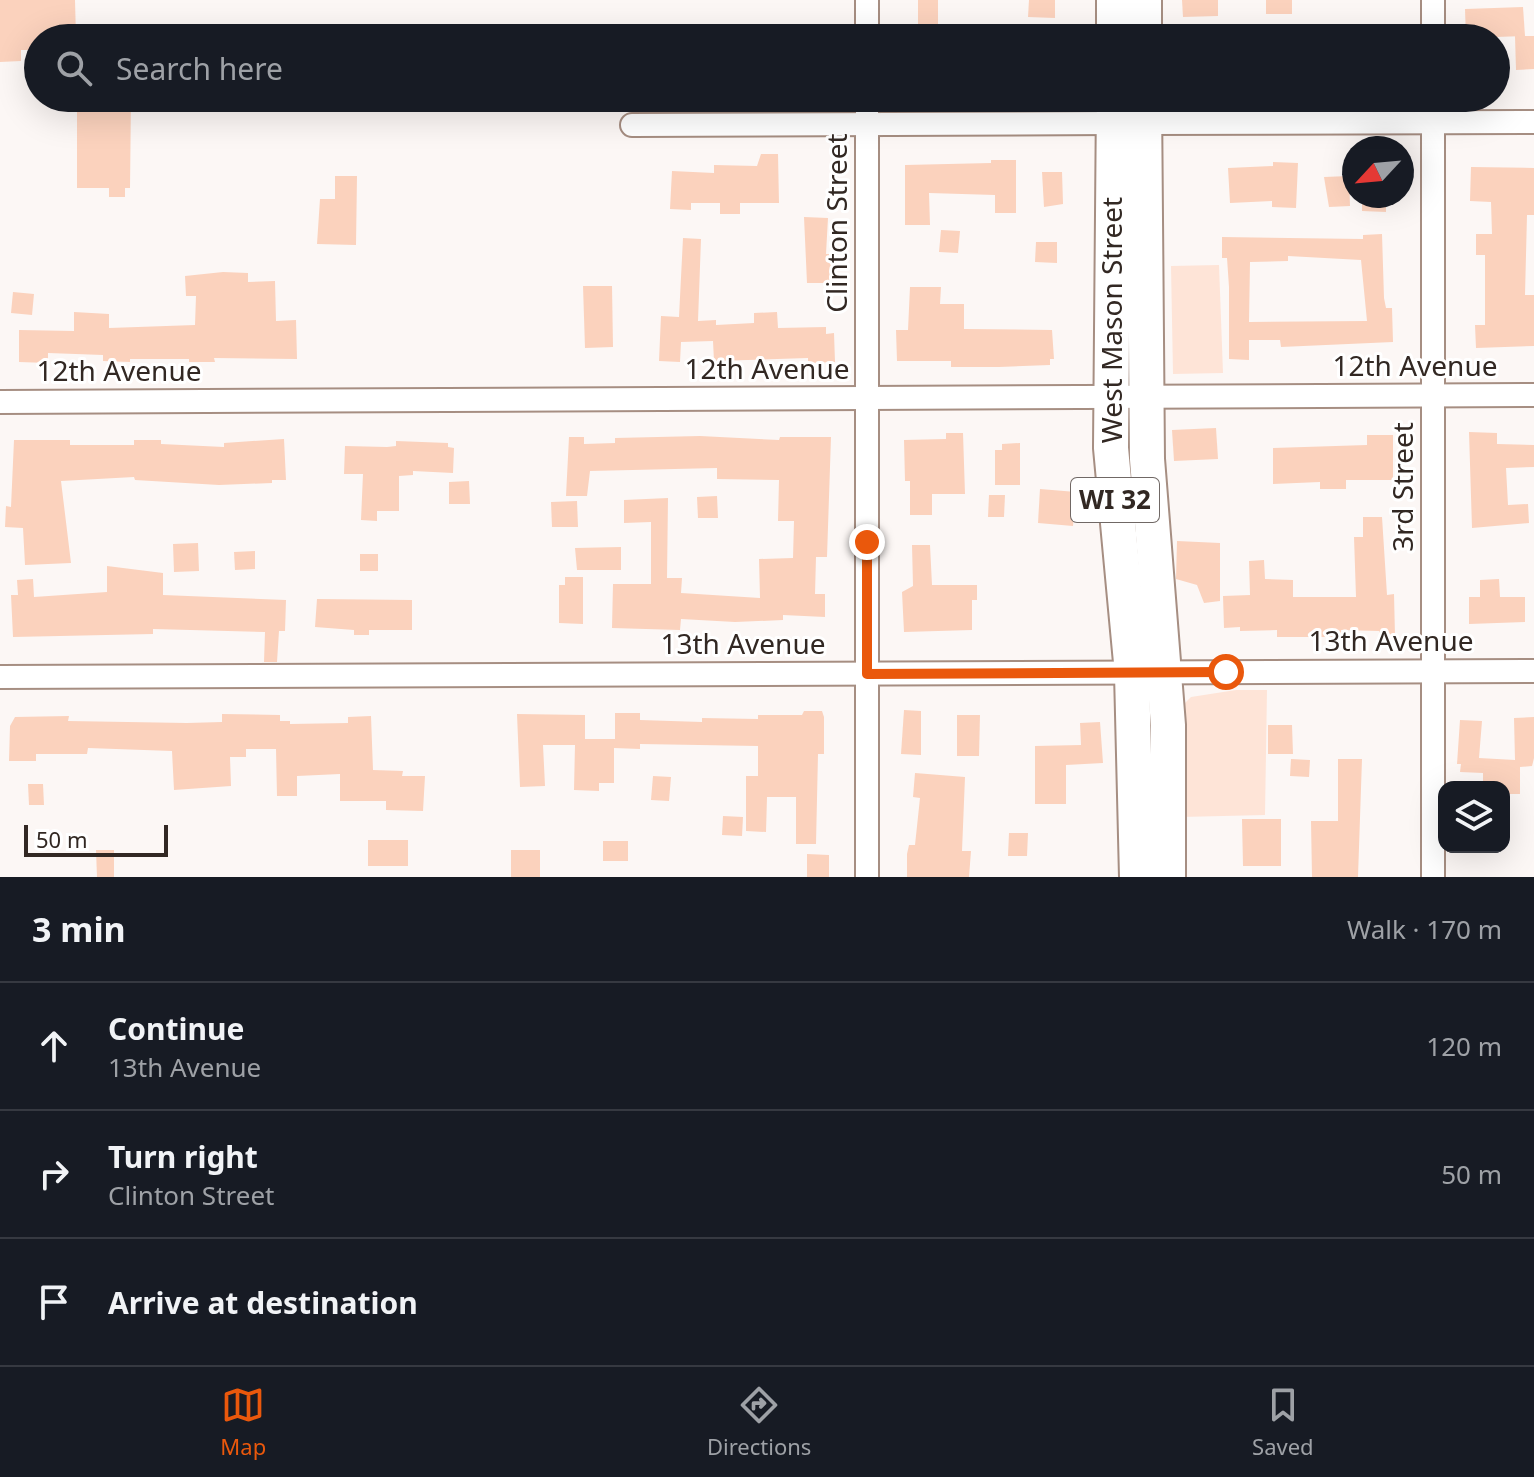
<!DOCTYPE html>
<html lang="en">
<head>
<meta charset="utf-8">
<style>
  body { margin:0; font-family:"Noto Sans",sans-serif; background:#20242c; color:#f1f3f6 }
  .controls { position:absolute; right:24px; bottom:24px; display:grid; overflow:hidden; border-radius:16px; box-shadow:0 8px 32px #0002 }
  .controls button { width:72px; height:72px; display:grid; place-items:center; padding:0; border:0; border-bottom:2px solid #363941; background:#171b24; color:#f1f3f6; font:40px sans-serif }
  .compass { position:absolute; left:1342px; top:136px; width:72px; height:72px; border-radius:50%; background:#171b24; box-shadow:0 8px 32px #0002; rotate:244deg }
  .scale { position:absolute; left:24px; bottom:20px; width:144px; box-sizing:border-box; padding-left:8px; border:4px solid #322823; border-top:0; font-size:22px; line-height:28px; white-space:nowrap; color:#322823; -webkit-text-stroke:6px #fff; paint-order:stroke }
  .stop { position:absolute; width:24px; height:24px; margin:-18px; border:6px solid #ea580c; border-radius:50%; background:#fff }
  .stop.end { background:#ea580c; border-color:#fff; box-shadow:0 2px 8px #0008 }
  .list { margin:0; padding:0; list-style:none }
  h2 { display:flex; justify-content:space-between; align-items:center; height:104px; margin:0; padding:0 32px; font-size:34px }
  h2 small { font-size:26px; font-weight:400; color:#9ea1a6 }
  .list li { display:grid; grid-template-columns:52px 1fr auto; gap:24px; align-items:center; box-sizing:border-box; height:128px; padding:0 32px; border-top:2px solid #363941 }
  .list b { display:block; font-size:30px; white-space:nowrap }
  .list p { margin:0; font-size:26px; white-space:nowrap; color:#9ea1a6 }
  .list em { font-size:26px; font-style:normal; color:#9ea1a6 }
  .icon { flex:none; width:44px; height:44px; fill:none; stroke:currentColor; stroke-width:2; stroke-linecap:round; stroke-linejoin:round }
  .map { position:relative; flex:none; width:1534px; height:877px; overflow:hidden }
  .search { position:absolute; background:#171b24; box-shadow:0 8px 32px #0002; left:24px; right:24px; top:24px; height:88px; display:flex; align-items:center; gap:20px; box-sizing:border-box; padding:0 28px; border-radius:44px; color:#9ea1a6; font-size:30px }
  .sheet { height:488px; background:#171b24 }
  nav { display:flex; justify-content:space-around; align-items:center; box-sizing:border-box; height:112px; border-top:2px solid #363941; background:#171b24; font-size:22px; color:#9ea1a6 }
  nav a { display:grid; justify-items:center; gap:4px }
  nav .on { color:#ea580c }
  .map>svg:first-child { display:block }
  .green { fill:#fee4d7 }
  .building { fill:#fbd2bd; fill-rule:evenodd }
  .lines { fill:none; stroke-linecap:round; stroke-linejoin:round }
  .minor-casing { stroke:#a68e82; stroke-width:26 }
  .primary-casing { stroke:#a68e82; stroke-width:38 }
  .minor { stroke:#fff; stroke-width:22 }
  .primary { stroke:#fff; stroke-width:34 }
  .route { stroke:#ea580c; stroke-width:10 }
  .labels { text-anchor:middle; stroke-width:6; stroke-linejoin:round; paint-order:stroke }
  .shield { fill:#fff; stroke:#706865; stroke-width:2 }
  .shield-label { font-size:26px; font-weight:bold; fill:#322823 }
  .street-label { font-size:28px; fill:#322823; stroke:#fff }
</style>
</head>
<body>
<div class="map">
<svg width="1534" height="877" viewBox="0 0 1534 877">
  <rect width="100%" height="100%" fill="#fcf7f5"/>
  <g class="green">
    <path d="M1219 265 1223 373 1173 374 1171 266Z"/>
    <path d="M1236 690H1267L1265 815 1181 817 1183 705 1191 697Z"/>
  </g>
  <g class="building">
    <path d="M0 0H75L76 38H38V50H21V61L0 62Z"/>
    <rect x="918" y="0" width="20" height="38"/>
    <path d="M1029 0H1055V18L1028 17Z"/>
    <path d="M1182 0H1218V16L1183 17Z"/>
    <rect x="1266" y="0" width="26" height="14"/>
    <path d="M1523 7 1525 36 1466 38 1465 9Z"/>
    <path d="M1515 36H1534V69L1516 70Z"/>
    <path d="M77 98H131L130 188H125V197H109V188H77Z"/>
    <path d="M761 154H778L779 203H740V214H720V203H691V210L670 209 672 171 714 173V165L757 166Z"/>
    <path d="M991 160H1016V213H995V195L929 193 930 225H905V165L991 163Z"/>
    <path d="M1273 162 1298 163 1296 208 1272 207V201L1230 203 1228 168 1273 166Z"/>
    <path d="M1471 167 1534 168V215H1527L1525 295H1534V346L1476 348 1475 325H1485V255H1476V234H1492L1491 202 1470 201Z"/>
    <path d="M1042 172H1062L1063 204 1044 207Z"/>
    <path d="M335 176H357L356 245 317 244 320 199H335Z"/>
    <path d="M1349 176 1350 206 1329 207 1324 177Z"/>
    <path d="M1362 196H1386V212L1362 211Z"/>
    <path d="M804 217 828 218 826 254H835L836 283H807Z"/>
    <path d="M941 230 960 231 958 253 939 252Z"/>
    <path d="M1382 234 1384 298 1386 308H1392L1393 342 1281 347 1280 340H1249V360L1229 359V287L1227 258H1222V237L1363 239V235ZM1288 256 1361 260 1367 321 1249 322 1250 262 1288 261Z"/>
    <path d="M683 238 701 239 698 321 716 320V325L754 323V313L777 312 778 328 826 327V334L834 333 835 362 808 363V358L714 361 713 341 681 342 680 362 659 361 661 316 679 317Z"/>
    <path d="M1036 242H1057V263L1035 262Z"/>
    <path d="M223 272 248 273V282L275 281 276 321 296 320 297 359 214 358 215 362H189V359H130V362L103 361V355L48 353V363L19 362V330L74 331V312L109 314V328L195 325 196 296H186L185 276Z"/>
    <path d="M583 286H612L613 347 585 348Z"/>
    <path d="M910 287H941L940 304H964V329L1052 330 1054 359H1050V365L999 367H951V361H897L896 330H908Z"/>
    <path d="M13 292 34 294 32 315 11 313Z"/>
    <path d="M1216 428 1218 459 1174 461 1172 430Z"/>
    <path d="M1469 432 1497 433V444L1534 445V467L1506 468 1508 505 1528 504 1529 523 1472 528Z"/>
    <path d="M946 433H963L965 494H932V515H910V481H905L904 440 946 439Z"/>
    <path d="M1367 435H1393V480H1346V489H1320V482L1273 484V448L1367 445Z"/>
    <path d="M700 436 779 440 780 437H831L827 557H816L815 594H825V617L783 615V620L735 622 681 619 680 630 612 628 613 584H651V522L624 523V500L668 498 667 578H682L681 593 760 598 759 559 793 558 794 521H778L779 480 717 479V468L590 471 587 496H566L569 437H584V444L615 443V438Z"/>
    <path d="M284 439 286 480H272V483L219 485 135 480 134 477 61 481 71 563 25 565 23 528 5 527 6 506 11 507 14 440H70V445H134V440H161V444L224 447V443Z"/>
    <path d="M396 441 448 443V447L454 448 453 473 413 471V475L399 476V511H377V521L361 520 363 474H344L345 446 387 447 396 446Z"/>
    <path d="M1020 443V485H995V450H1002V444Z"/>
    <path d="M469 481 470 504H449V482Z"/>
    <path d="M1040 489 1076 492 1073 526 1038 523Z"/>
    <path d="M989 495H1005L1004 517H988Z"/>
    <path d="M717 496 718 518H698L697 497Z"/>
    <path d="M577 501 578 527H552L551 502Z"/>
    <path d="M1363 517H1382L1387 595 1394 594 1395 636H1379V631L1341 630V637H1277V630L1240 631V627L1224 628 1223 596 1250 595 1249 561 1264 560 1265 579 1293 580V597H1356L1354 537H1363Z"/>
    <path d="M1177 541 1220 543V601L1204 603 1197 585 1176 579Z"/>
    <path d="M198 543 199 571 174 572 173 544Z"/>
    <path d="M912 545H930L932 585H977V600H972V630L904 632 902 592 913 586Z"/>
    <path d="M621 547V570H577L575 548Z"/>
    <path d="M255 551V569L235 570 234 552Z"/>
    <rect x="360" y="554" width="18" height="17"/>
    <path d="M107 566 163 573V595L286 600 285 631H279L277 662H264L265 632 153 629V634L13 637 11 595H18L17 580 33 579 34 597 107 592Z"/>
    <path d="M565 577H583V624L559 623V585H565Z"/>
    <path d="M1499 579 1500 597H1525V622L1469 624V597H1480V580Z"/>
    <path d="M317 599 412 600V630H369V635H354V630L315 627Z"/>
    <path d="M904 710 921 711V755L901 754Z"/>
    <path d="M804 711H822L824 717V754H818L816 844H796V797H767L766 832 746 831V776H758V746L640 744V749L614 748V783H599V791L574 790 575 745H543L545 786 520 787 517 714 585 715V739H615V713H640V720L702 722V718L758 719V715H802Z"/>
    <path d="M222 714 280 715V721H290V724L348 723V717L371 716 373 770 403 771 402 776H425L423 811 386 810V801H340V774L297 776V796H277L276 749H246V757H230L231 786 174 790 172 751 88 748 87 754H36V761H9L10 726 15 717 69 716 68 721 187 723 222 722Z"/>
    <path d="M957 715H980L979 756H957Z"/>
    <path d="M1534 717V758L1532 766 1520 767V794H1504V787H1483V773L1460 772 1461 764H1457L1460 720 1482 721 1479 758 1515 760 1514 718Z"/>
    <path d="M1100 722 1103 763 1066 765V804H1035V746L1081 745 1080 723Z"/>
    <path d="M1268 725H1292L1293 754H1268Z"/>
    <path d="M1291 759 1310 760 1309 777 1290 776Z"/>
    <path d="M1338 759H1362L1358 877H1312L1311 821H1338Z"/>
    <path d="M915 773 965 777 962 851H971L969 877H907V854L909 845H915L920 798 913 797Z"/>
    <path d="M653 776 671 777 669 801 651 800Z"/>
    <path d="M28 784H43L44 805H29Z"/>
    <path d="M723 816 743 817 742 836 722 835Z"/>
    <path d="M1242 819H1281V866H1243Z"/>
    <path d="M1009 833H1028L1027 856H1008Z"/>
    <rect x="368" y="840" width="40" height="26"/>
    <rect x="603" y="841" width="25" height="20"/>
    <path d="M96 850H114V877H97Z"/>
    <rect x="511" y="850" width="29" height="27"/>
    <path d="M807 854 829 855V877H807Z"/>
  </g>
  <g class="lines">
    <g class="minor-casing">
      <g id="minor">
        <path d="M867 0V38"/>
        <path d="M1433 38V0"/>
        <path d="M1144 123 1534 122"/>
        <path d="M632 125 1114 123"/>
        <path d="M0 402 1534 395"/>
        <path d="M0 677 1534 671"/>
        <path d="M867 877V98"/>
        <path d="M1433 877V98"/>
      </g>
    </g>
    <g class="primary-casing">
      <g id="primary">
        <path d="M1144 0V38"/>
        <path d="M1114 38V0"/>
        <path d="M1114 98 1111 448 1132 673 1137 877"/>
        <path d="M1144 98 1147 459 1168 725V877"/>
      </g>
    </g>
    <use href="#minor" class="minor"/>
    <use href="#primary" class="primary"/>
  </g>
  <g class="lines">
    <path class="route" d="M867 542V674L1226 672"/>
  </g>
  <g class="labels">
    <rect class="shield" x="1071" y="478" width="88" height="44" rx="6"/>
    <g class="shield-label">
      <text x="1115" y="509">WI 32</text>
    </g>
    <g class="street-label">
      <text transform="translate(837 223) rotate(-90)" y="10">Clinton Street</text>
      <text transform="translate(1112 320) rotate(-90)" y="10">West Mason Street</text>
      <text x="1415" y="376">12th Avenue</text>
      <text x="767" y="379">12th Avenue</text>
      <text x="119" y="381">12th Avenue</text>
      <text transform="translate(1403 487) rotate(-90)" y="10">3rd Street</text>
      <text x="1391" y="651">13th Avenue</text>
      <text x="743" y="654">13th Avenue</text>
    </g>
  </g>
</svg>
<div class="controls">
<button><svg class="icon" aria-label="layers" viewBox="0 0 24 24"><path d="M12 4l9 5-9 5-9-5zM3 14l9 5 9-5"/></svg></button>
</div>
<svg class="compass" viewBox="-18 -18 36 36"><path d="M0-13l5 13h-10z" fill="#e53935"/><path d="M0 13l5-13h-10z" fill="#9ea1a6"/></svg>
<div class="scale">50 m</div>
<div class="stop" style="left:1226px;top:672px"></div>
<div class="stop end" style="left:867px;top:542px"></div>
<div class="search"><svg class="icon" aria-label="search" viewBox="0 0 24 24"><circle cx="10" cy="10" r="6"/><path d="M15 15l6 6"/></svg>Search here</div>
</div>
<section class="sheet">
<h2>3 min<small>Walk · 170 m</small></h2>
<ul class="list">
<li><svg class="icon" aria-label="ahead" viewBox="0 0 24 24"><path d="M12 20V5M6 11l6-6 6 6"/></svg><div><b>Continue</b><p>13th Avenue</p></div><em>120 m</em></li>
<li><svg class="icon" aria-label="right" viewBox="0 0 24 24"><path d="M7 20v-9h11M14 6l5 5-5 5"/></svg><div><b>Turn right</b><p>Clinton Street</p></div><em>50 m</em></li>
<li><svg class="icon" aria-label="arrive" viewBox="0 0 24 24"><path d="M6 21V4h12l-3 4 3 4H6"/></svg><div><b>Arrive at destination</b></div></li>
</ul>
</section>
<nav>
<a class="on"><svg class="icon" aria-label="map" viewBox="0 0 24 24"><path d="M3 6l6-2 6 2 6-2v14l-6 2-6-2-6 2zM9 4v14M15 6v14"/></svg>Map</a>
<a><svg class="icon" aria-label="directions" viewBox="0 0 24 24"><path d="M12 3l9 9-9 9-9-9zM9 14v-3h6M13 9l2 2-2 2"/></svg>Directions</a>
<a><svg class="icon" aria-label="saved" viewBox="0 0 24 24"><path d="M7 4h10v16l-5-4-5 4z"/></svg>Saved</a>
</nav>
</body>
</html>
